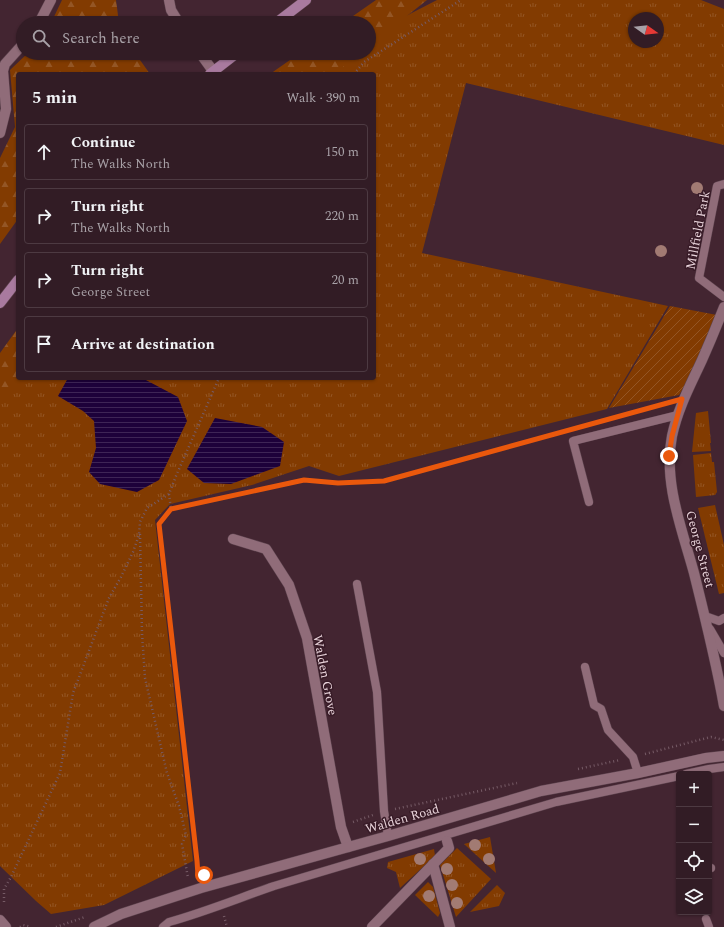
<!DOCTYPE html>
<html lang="en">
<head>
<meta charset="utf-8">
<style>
  body { margin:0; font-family:Spectral,serif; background:#3d2932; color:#f1f3f6 }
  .controls { position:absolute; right:12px; bottom:12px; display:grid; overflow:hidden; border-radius:4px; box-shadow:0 1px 3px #0004 }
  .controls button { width:36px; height:36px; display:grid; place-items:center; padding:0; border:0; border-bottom:1px solid #4d3a42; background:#321c25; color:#f1f3f6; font:20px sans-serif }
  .compass { position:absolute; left:628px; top:12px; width:36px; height:36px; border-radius:50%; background:#321c25; box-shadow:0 1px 3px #0004; rotate:105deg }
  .stop { position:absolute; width:12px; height:12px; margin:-9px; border:3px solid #ea580c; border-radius:50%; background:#fff }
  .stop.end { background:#ea580c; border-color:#fff; box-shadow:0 1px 4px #0008 }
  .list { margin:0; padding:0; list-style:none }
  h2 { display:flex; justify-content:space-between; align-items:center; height:52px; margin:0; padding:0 16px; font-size:17px }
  h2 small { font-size:13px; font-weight:400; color:#a8a1a7 }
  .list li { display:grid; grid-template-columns:26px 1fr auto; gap:12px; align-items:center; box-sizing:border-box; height:56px; margin:0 8px 8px; padding:0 8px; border:1px solid #4d3a42; border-radius:4px }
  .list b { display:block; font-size:15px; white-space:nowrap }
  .list p { margin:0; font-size:13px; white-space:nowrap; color:#a8a1a7 }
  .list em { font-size:13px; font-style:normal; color:#a8a1a7 }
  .icon { flex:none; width:22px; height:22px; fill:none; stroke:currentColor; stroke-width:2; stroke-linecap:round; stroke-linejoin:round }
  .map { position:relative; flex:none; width:724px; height:927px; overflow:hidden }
  .search { position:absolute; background:#321c25; box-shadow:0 1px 3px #0004; left:16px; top:16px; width:360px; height:44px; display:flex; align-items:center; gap:10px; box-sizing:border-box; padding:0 14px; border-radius:22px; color:#a8a1a7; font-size:15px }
  .panel { position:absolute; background:#321c25; box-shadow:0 1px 3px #0004; left:16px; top:72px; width:360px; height:308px; border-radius:4px }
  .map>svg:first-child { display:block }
  .grass { fill:url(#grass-tufts); fill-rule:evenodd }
  .forest { fill:url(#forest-firs) }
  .garden { fill:url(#garden-furrows) }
  .water { fill:url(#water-rules) }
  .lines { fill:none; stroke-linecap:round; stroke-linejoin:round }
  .lane-casing { stroke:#5e444f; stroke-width:9 }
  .street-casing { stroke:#5e444f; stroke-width:11 }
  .secondary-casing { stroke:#5e444f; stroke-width:11 }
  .primary-casing { stroke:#5e444f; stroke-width:11 }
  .path { stroke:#765b66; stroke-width:2.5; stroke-dasharray:1 3; stroke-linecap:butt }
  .lane { stroke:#906c79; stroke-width:8 }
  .street { stroke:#906c79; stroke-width:10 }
  .secondary { stroke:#906c79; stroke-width:10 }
  .primary { stroke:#a97a9f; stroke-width:10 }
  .tree { fill:#a27b73 }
  .route { stroke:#ea580c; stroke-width:5 }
  .labels { text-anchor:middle; stroke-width:3; stroke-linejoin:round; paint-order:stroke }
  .street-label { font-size:13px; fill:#e8d3da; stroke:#381b27 }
</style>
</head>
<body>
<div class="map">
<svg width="724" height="927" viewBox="0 0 724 927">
  <defs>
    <pattern id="grass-tufts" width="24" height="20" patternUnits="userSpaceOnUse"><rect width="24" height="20" fill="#823b01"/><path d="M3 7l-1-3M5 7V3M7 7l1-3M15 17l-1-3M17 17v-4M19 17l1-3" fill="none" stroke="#945625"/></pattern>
    <pattern id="forest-firs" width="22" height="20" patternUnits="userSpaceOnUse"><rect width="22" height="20" fill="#823b01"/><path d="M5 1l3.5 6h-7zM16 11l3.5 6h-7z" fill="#945625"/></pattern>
    <pattern id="garden-furrows" width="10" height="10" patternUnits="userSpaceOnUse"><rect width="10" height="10" fill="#823b01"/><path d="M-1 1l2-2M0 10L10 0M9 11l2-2" fill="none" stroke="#945625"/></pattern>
    <pattern id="water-rules" width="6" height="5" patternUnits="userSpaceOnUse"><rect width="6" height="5" fill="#1d013a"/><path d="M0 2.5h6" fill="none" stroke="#3e2556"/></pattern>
  </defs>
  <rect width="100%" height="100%" fill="#432531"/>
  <g class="grass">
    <path d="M437 0H701L724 9V145L466 83 422 253 668 306 607 409 339 476 309 466 252 485 170 504 155 520 193 861 104 905 51 914 36 901 0 866V362L18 378H374V74H292L333 53H369V35ZM634 18H658V42H634Z"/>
    <path d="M708 411 711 443H710L711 451 692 452 696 413Z"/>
    <path d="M711 453 712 462H714L717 492 715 495 696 497 693 455Z"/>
    <path d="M715 505 724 545V593L719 594 698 508Z"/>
    <path d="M490 837 496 873 464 844Z"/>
    <path d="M457 848 491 879 456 917 440 865Z"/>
    <path d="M434 849 435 856 400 888 396 872 387 868 388 862Z"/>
    <path d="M428 882 433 887 440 913 438 917 415 895Z"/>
    <path d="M497 885 505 893 499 906 470 912Z"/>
  </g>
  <g class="forest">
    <path d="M62 0H116L119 23H51Z"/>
    <path d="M376 0H427L369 46V23H343Z"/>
    <path d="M28 53H135L150 74H18V219L0 244V158L15 127 10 70Z"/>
    <path d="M300 53H360L334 74H270Z"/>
    <path d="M18 328V378H21L0 404V353Z"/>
  </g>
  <path class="garden" d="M670 306 717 315 691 376 679 395 609 408Z"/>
  <g class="water">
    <path d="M68 378H139L144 379 178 397 187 421 159 480 137 492 100 484 89 472 96 448 94 421 83 411 58 396Z"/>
    <path d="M215 418 262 427 284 442 280 466 231 484 204 483 187 469Z"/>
  </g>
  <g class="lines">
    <g class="lane-casing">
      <g id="lane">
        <path d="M724 184 717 186 699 278 724 297"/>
        <path d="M589 502 573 441 678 415"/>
        <path d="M357 584 377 692 384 811 388 836"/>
        <path d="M705 616 719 621 724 618"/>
        <path d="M710 629 724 653"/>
        <path d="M585 667 594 705 601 709 608 730 633 757 638 773"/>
        <path d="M686 774 709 769 724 767"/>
        <path d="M709 868H711"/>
        <path d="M706 919 709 927"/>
        <path d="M163 927 169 922C205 912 239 898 274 886L556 802 679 776"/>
      </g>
    </g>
    <g class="street-casing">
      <g id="street">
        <path d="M169 0 171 10 179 23"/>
        <path d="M39 23 51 0"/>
        <path d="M200 53 213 71"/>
        <path d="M0 133 6 109 3 71 5 64 23 44"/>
        <path d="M233 539 266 549 289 585 307 638 341 827 348 847"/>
        <path d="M433 864 450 927"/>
        <path d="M372 927 449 848 447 841"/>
      </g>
    </g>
    <g class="secondary-casing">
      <g id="secondary">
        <path d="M724 307C717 325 710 342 702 360 690 386 678 408 672 436 663 482 682 529 694 573 705 617 716 661 724 706"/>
        <path d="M0 920 6 927"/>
        <path d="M94 927 121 914 201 888 388 836 541 791 638 773 706 758 724 756"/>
      </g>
    </g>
    <g class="primary-casing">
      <g id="primary">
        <path d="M276 23 306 0"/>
        <path d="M210 74 237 53"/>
        <path d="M0 303 18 280"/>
      </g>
    </g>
    <g class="path">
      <path d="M354 74 364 62 461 0"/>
      <path d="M169 494 171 509"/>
      <path d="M140 534 142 633 145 678 167 773 179 806 186 835 182 844 188 878"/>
      <path d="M645 754 711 737 724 740"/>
      <path d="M578 769 620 760"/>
      <path d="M395 809 517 783"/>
      <path d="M353 822 373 815"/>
      <path d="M200 875H198L197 861 159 523 171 509 304 480 338 483 384 481 566 431"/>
      <path d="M4 902V889L11 877 60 773 73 693 109 598 121 577 133 552 139 535 140 522 147 508 169 494 176 476 219 378"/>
      <path d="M224 916 227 927"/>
      <path d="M20 927 23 925 31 927"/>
      <path d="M56 927 85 917"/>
    </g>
    <use href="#lane" class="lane"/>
    <use href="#street" class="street"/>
    <use href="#secondary" class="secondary"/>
    <use href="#primary" class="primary"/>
  </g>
  <g class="tree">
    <circle cx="697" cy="188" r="6"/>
    <circle cx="661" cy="251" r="6"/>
    <circle cx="475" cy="845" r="6"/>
    <circle cx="420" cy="859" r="6"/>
    <circle cx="489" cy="859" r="6"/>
    <circle cx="447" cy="869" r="6"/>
    <circle cx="452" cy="885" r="6"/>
    <circle cx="429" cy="896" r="6"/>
    <circle cx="457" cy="903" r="6"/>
  </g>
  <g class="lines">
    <path class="route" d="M204 875H198L197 861 159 524 171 509 304 480 338 483 384 481 682 399 672 436 669 456"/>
  </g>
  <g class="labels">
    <g class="street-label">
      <text transform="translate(697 230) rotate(-79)" y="5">Millfield Park</text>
      <text transform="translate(701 549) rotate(75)" y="5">George Street</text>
      <text transform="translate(326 675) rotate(79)" y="5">Walden Grove</text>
      <text transform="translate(402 818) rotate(-16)" y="5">Walden Road</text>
    </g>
  </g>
</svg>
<div class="controls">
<button>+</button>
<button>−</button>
<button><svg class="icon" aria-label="locate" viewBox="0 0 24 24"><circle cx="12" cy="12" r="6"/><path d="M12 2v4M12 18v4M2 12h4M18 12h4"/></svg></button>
<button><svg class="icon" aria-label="layers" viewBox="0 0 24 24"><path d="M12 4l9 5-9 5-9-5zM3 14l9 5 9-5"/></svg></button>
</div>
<svg class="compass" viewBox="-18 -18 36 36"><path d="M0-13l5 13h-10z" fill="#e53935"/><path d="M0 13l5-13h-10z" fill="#a8a1a7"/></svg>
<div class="stop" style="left:204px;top:875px"></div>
<div class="stop end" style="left:669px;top:456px"></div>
<div class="search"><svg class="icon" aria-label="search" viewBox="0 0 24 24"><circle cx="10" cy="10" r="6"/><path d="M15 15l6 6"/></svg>Search here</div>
<section class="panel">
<h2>5 min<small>Walk · 390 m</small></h2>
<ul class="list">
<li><svg class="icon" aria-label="ahead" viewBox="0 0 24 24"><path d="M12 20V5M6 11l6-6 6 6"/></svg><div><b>Continue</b><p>The Walks North</p></div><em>150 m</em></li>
<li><svg class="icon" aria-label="right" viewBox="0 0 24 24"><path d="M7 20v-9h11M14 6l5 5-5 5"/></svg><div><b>Turn right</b><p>The Walks North</p></div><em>220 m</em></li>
<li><svg class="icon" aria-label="right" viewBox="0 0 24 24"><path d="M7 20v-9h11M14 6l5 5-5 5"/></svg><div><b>Turn right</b><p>George Street</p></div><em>20 m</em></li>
<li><svg class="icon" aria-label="arrive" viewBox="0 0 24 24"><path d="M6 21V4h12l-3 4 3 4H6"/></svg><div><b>Arrive at destination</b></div></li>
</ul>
</section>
</div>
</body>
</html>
